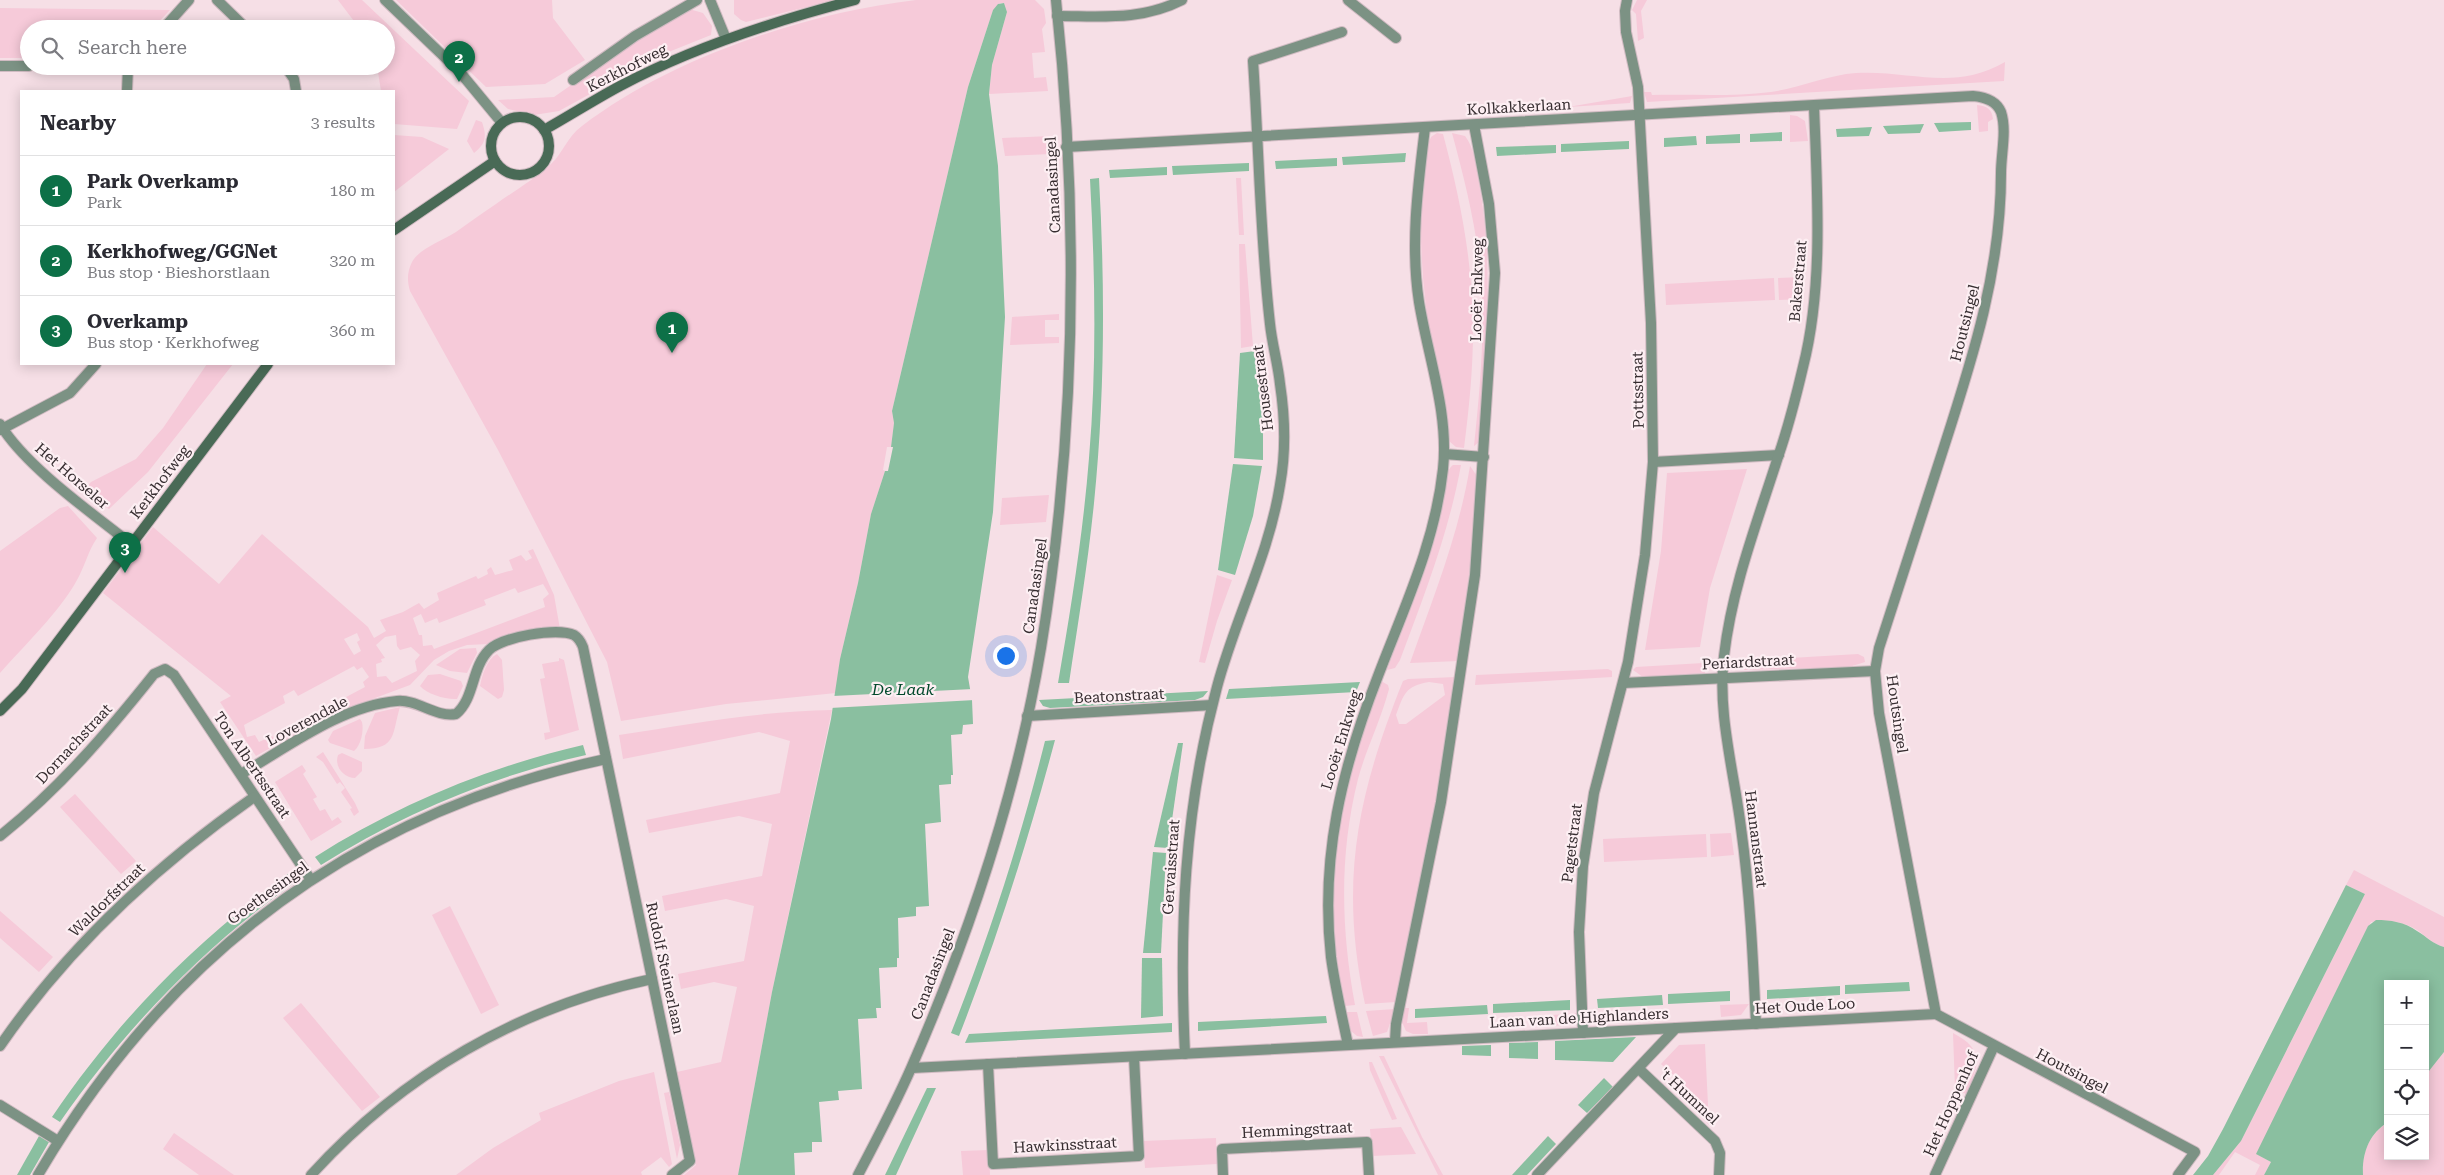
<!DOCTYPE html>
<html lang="en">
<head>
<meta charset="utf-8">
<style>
  body { margin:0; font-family:"Roboto Serif",serif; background:#f2f2f3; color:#2b2b33 }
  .controls { position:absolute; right:15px; bottom:15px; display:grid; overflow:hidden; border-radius:0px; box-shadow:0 2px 12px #0003 }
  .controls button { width:45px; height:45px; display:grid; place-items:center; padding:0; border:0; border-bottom:1px solid #e1e1e2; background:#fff; color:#2b2b33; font:25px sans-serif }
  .you { position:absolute; left:1005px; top:655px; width:18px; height:18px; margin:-12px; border:4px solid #fff; border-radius:50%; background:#1a73e8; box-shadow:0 0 0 8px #1a73e833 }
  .badge { display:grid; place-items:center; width:32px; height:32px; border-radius:50%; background:#0d7047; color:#fff; font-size:16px; font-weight:700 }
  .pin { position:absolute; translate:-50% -41px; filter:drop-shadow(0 1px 2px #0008) }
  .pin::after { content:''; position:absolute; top:26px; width:18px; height:15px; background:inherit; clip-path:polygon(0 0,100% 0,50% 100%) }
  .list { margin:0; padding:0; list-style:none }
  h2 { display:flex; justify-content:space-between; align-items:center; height:65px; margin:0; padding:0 20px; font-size:21px }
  h2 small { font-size:16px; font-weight:400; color:#7c7c81 }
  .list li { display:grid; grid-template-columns:32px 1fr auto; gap:15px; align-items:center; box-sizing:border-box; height:70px; padding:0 20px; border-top:1px solid #e1e1e2 }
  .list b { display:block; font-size:19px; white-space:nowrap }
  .list p { margin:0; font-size:16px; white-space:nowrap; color:#7c7c81 }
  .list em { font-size:16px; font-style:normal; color:#7c7c81 }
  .icon { flex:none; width:28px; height:28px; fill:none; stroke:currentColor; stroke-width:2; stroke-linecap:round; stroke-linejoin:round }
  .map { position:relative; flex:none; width:2444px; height:1175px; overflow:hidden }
  .search { position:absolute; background:#fff; box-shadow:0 2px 12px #0003; left:20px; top:20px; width:375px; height:55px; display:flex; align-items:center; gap:12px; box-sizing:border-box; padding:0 18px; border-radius:28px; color:#7c7c81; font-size:19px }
  .panel { position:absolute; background:#fff; box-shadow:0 2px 12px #0003; left:20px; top:90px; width:375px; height:275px; border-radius:0px }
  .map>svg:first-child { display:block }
  .green { fill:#f6cad9; fill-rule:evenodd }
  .water { fill:#8abfa0 }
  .pier { fill:#f6dfe6 }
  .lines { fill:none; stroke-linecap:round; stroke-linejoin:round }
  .street-casing { stroke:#d0bbc2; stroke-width:12 }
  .secondary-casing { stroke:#d0bbc2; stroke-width:12 }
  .street { stroke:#7c9284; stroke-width:10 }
  .secondary { stroke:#496a56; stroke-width:10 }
  .labels { text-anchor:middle; stroke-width:4.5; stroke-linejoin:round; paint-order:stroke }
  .street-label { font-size:15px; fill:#362d30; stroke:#fdeff3 }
  .water-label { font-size:16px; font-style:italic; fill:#01482b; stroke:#fdeff3 }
</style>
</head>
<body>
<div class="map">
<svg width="2444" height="1175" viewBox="0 0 2444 1175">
  <rect width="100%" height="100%" fill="#f6dfe6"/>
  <g class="green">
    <path d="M338 0H362L469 101 457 129 394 124V91H381L377 66H386V29H360Z"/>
    <path d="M396 0H552L553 18 585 60 545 84 486 87Z"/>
    <path d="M734 0H835L746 22 741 20 734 14Z"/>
    <path d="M916 0H1035L1044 9 1046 23 1042 29 1045 52 1032 53 1034 78 1046 77 1048 91 989 94 992 65 1007 12 1004 3H1000L993 10 968 87 892 411 894 423 891 447H887L883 470 885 471 871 514 858 583 840 659 836 693 726 704 621 721 607 662 498 450 410 291C407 281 407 272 412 262 420 248 442 241 456 232 469 223 482 213 496 204 514 191 535 179 551 164 563 153 567 137 582 126 671 58 805 13 916 0Z"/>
    <path d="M1637 0H1647L1641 11 1644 38 1638 41 1636 14 1632 10Z"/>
    <path d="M0 8 170 10 152 29H29V58H0Z"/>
    <path d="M689 9 703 13 712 26 711 35 661 55 559 111 534 115 508 109 498 100 554 97 620 51Z"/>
    <path d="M2005 62 2004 81 1647 102 1644 92H1651L1652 95C1692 94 1731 97 1771 92 1800 88 1827 75 1856 73 1911 70 1953 92 2005 62Z"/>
    <path d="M1632 96 1630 103 1568 107Z"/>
    <path d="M1977 105C1987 106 1992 109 1993 119L1988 122V131L1979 132Z"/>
    <path d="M1790 115 1797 116 1805 121 1808 141 1790 142Z"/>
    <path d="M476 120 482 122C487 137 486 143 474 153L467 141Z"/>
    <path d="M1437 133 1443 134C1456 183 1467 233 1471 284 1476 338 1471 394 1464 448L1456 447 1449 441C1433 353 1415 276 1423 186 1425 170 1424 152 1431 137Z"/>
    <path d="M1452 133 1465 136C1475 149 1476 167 1479 183 1495 270 1485 354 1479 442L1474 446C1480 390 1485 335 1481 279 1477 229 1465 181 1452 133Z"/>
    <path d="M394 135 422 137 449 149 394 192Z"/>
    <path d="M1051 136V154L1005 156 1002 138Z"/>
    <path d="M1236 178H1241L1244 235H1239Z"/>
    <path d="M1239 244H1245L1253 346 1241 348Z"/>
    <path d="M1802 277 1803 299 1779 300 1778 278Z"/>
    <path d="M1774 278 1775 300 1666 305 1665 284Z"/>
    <path d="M1059 314V320H1045V337H1059V343L1010 345 1012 317Z"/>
    <path d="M207 364H233L148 472 109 509 82 492 91 482 136 459 163 428Z"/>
    <path d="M1453 465H1461C1449 532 1424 596 1400 660L1395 668 1387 670C1405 620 1428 570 1440 519 1443 505 1443 471 1453 465Z"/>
    <path d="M1470 466 1477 476 1472 548 1459 661 1410 663C1433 598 1459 534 1470 466Z"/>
    <path d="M1747 469 1710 588 1700 647 1645 650 1661 551 1667 473Z"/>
    <path d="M1049 495 1046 522 1000 525 1002 498Z"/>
    <path d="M68 506 97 538C88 551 85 566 77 580 61 610 23 647 0 673V551L60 508Z"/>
    <path d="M153 527 219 584 262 534 368 627 374 638 386 631 380 620 403 612 419 603 424 609 439 600 437 593 476 576 478 579 488 574 487 570 491 567 495 575 513 570 509 560 521 555 526 561 532 558 528 551 533 549 554 595 560 629 507 637 489 644 467 645 449 651 434 660 410 685 332 714 256 756 220 702 231 696 103 593ZM543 584 549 594 543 599 545 607 434 649 432 645 423 646 422 635H419L413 618 421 614 425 623 437 618 439 623 486 605 484 600 515 588 518 593ZM357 633 360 640 357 642 361 651 354 655 344 639ZM396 635 397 646 400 650 411 647 420 655 415 661 417 671 392 683 386 676 377 677 376 664 382 662 381 659 385 658 376 645 385 637ZM354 666 357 670 362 667 369 677 363 682 365 687 280 732 281 737 274 739 272 736 259 742 255 735 247 737 244 725 285 703 283 696 294 690 298 696Z"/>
    <path d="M1217 575 1232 580 1217 621 1205 663 1199 662Z"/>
    <path d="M476 648 477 653 467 673 450 671 436 665 460 649Z"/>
    <path d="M497 654 502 660 504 690 502 697 498 699 480 686C482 675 487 659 497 654Z"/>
    <path d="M1858 654 1864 657 1865 662 1849 667 1744 670 1743 661Z"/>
    <path d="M559 658 564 660 579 730 545 740 544 733 550 732 540 679 545 678 542 664 559 661Z"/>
    <path d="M1703 663 1705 673 1643 677 1633 670 1636 667Z"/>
    <path d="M1608 669 1612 671V677L1475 685 1476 675Z"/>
    <path d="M440 674 461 681 463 686 457 699C446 700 427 694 420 686L428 675Z"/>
    <path d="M1456 677 1429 849 1396 1002 1365 1004C1339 881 1357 796 1403 681L1408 679ZM1429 682 1443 684 1445 695 1406 724H1399L1396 715C1404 694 1405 686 1429 682Z"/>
    <path d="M1381 681 1388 685 1389 689C1381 720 1366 749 1358 779 1339 855 1341 929 1355 1005L1345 1006C1335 954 1328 899 1335 846 1343 789 1361 735 1381 681Z"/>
    <path d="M400 707C392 733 397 749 364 749L365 736 375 713Z"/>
    <path d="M832 710 772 992 738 1175H684L696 1165 677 1072 721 1062 737 987 714 982 681 989 678 974 744 961 754 906 726 899 665 911 662 896 762 876 772 824 739 816 649 833 646 820 780 793 790 741 759 732 623 759 619 735C690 724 760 711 832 710Z"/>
    <path d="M360 719 362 722C364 731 361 745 354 751L330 743 328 740 333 731Z"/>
    <path d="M323 752 355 803 359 812 354 816 350 809 352 808 341 792 345 788 340 782 337 784 323 762 316 757Z"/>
    <path d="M342 753 362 762V771L355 778C344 778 334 767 338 755Z"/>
    <path d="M302 765 306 771 303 774 317 797 313 799 320 811 325 809 332 821 338 817 342 822 311 841 275 782Z"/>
    <path d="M75 794 136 861 121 874 60 807Z"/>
    <path d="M1731 833 1734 855 1711 857 1710 834Z"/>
    <path d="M1706 834 1707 857 1604 862 1603 839Z"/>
    <path d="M2354 870 2444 917V947C2433 944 2427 937 2417 930 2403 921 2388 920 2371 922L2257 1154 2271 1162 2264 1175H2255L2260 1165 2235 1152 2219 1175H2213L2241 1141 2365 894 2346 885Z"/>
    <path d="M450 906 499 1005 481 1014 432 915Z"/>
    <path d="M0 911 53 957 39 972 0 938Z"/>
    <path d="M301 1003 380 1097 362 1111 283 1018Z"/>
    <path d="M1749 1004 1741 1015 1721 1017 1720 1005Z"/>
    <path d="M1405 1008H1409L1407 1023 1427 1022 1428 1034H1413L1406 1031 1402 1022Z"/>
    <path d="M1395 1009 1387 1032 1373 1036 1366 1011Z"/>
    <path d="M1347 1012H1357L1363 1037 1357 1036 1351 1031Z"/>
    <path d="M1577 1013 1569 1024 1554 1026 1553 1015Z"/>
    <path d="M1953 1033C1985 1050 1979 1064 1966 1094L1955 1089Z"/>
    <path d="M1705 1044 1709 1125 1698 1114 1706 1105 1661 1064 1679 1045Z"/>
    <path d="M2444 1052V1175H2363C2362 1152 2368 1136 2388 1122V1156H2425V1076Z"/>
    <path d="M1379 1056H1384L1422 1137 1443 1175H1438Z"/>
    <path d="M1369 1062H1372L1397 1119 1392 1120 1370 1070Z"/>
    <path d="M654 1072 672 1164 669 1167 661 1157 641 1172 642 1175H456L493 1148 541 1120 539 1113 619 1081Z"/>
    <path d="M669 1092 680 1145 677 1159 664 1093Z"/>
    <path d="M1401 1127 1416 1154 1372 1156 1370 1129Z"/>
    <path d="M174 1133 234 1175H199L163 1149Z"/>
    <path d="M1216 1138 1217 1164 1145 1168 1143 1141Z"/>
    <path d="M989 1150 990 1175H963L961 1151Z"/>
  </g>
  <g class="water">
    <path d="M1004 3 1007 12 992 65 989 94 998 166 1005 317 993 512 968 677 972 700 973 724 963 725 962 734 951 735 953 775H951V784L939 785 941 822 925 824 929 906 916 907V916L898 918 899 958H897V967L879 968 881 1008H876L877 1018 858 1019 862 1089 838 1091 839 1100 819 1102 822 1142H812V1152L794 1153 795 1175H738L772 992 831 719 840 659 858 583 871 514 885 471H888L893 447H891L894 423 892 411 968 87 993 10 998 4Z"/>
    <path d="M1971 122V130L1939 132 1934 123Z"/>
    <path d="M1924 124 1920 133 1888 134 1883 126Z"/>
    <path d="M1872 127 1869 136 1837 137 1836 129Z"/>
    <path d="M1782 132V141L1750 142V134Z"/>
    <path d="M1740 134V143L1706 144V136Z"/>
    <path d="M1696 136 1697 145 1664 147V138Z"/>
    <path d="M1629 141V149L1561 152V144Z"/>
    <path d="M1556 145V153L1497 156 1496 147Z"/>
    <path d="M1406 153 1405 162 1343 165 1342 157Z"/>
    <path d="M1337 158V166L1276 169 1275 161Z"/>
    <path d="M1249 163V171L1173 175 1172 166Z"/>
    <path d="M1167 167V175L1110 178 1109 170Z"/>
    <path d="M1099 178C1105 287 1105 395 1094 503 1088 563 1078 623 1069 683H1058C1071 608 1083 534 1089 458 1097 365 1095 272 1090 179Z"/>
    <path d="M1255 351 1263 406V460L1234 458 1240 353Z"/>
    <path d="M1233 464 1262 466 1253 516 1235 575 1218 570Z"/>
    <path d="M1360 682 1356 692 1226 699 1229 689Z"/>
    <path d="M1208 691 1203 697 1195 700 1050 708 1043 706 1039 700Z"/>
    <path d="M1055 740C1028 841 997 939 959 1036L951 1033C989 937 1020 841 1045 741Z"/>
    <path d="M1178 743H1183L1168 848 1154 847Z"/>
    <path d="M583 745 586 755C492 776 402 814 321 865L315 857C397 805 488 767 583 745Z"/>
    <path d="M1153 852 1166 853 1161 953H1143Z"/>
    <path d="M288 874 294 883C202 948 125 1029 60 1122L52 1117C118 1020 193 943 288 874Z"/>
    <path d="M2346 885 2365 894 2241 1141 2213 1175H2193L2208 1156 2223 1129Z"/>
    <path d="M2376 920C2390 920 2405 922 2417 931 2427 937 2433 944 2444 947V1052L2425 1076V984H2388V1122C2369 1134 2362 1153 2363 1175H2264L2271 1162 2256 1154 2368 926Z"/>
    <path d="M1142 958H1162L1163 1016 1141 1018Z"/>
    <path d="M1909 982 1910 991 1845 994V985Z"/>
    <path d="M1840 986V995L1767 999V990Z"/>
    <path d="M1730 991V1001L1668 1004V994Z"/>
    <path d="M1662 995 1663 1005 1598 1008 1597 999Z"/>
    <path d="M1570 1000V1010L1493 1013V1004Z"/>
    <path d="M1487 1005 1488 1014 1415 1018V1009Z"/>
    <path d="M1326 1016 1327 1023 1198 1031V1022Z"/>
    <path d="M1172 1023V1032L965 1043 969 1034Z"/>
    <path d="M1636 1037 1613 1062 1555 1060V1041Z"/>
    <path d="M1538 1042V1059L1509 1058V1043Z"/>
    <path d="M1491 1045V1056L1462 1055V1046Z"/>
    <path d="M1604 1078 1613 1087 1587 1113 1578 1105Z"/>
    <path d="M927 1088H936L896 1175H885Z"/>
    <path d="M39 1136 49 1142 30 1175H17Z"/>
    <path d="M1548 1136 1556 1144 1527 1175H1512Z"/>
  </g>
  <path class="pier" d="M973 689 975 700 830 708 833 696Z"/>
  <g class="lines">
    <g class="street-casing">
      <g id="street">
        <path d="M217 0 247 29"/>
        <path d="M385 0 459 71 502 123"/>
        <path d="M710 0 726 39"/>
        <path d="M1348 0 1396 38"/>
        <path d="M1057 16C1101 16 1141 21 1182 0"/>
        <path d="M163 29 189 0"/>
        <path d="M0 66H29"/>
        <path d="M44 66H129"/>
        <path d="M285 66 294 79 296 91"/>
        <path d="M573 80 635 36 697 0"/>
        <path d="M127 91 128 67"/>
        <path d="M1066 147 1973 96C1984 97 1996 100 2001 112 2007 130 2001 154 2001 173 2001 271 1973 357 1943 450 1922 516 1900 582 1879 648L1875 671 1879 713 1936 1014 2195 1152 2178 1175"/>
        <path d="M0 424C25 466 92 513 131 544"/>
        <path d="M0 430 70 393 96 364"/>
        <path d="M1444 454 1484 457"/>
        <path d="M1653 462 1779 455"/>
        <path d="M1623 683 1875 671"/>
        <path d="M1027 716 1212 705"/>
        <path d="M241 774C288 747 341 706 397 701 417 699 436 718 456 714 475 698 471 668 489 650 502 637 557 627 574 635 579 638 581 642 583 647L690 1161 672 1175"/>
        <path d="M0 836C59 789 107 733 154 674L165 669 174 675 311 880"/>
        <path d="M1756 1024C1753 958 1750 893 1741 828 1734 771 1717 713 1724 656 1732 587 1757 523 1778 457 1788 428 1796 397 1803 367 1824 285 1817 190 1814 106"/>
        <path d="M1676 1028 1936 1014"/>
        <path d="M1583 1033 1579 932 1583 866 1594 793 1628 662 1645 555 1653 462 1651 323 1638 87 1626 32 1625 11 1627 0"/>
        <path d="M1395 1042 1396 1024 1441 802 1475 575 1495 273 1489 204 1474 125"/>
        <path d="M1348 1045C1342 1016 1335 987 1331 957 1320 857 1342 768 1378 676 1404 608 1435 543 1443 469 1449 413 1428 357 1419 302 1410 244 1418 185 1425 128"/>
        <path d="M0 1046C68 947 157 865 254 797"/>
        <path d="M1185 1054C1179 928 1184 810 1217 687 1235 619 1269 555 1280 485 1286 452 1285 417 1280 384 1278 364 1272 344 1270 324 1260 237 1259 149 1253 61L1342 32"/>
        <path d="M988 1064 993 1164 1139 1156 1134 1057"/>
        <path d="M912 1068 1676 1028 1537 1175"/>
        <path d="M1639 1069 1715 1141 1720 1153 1719 1175"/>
        <path d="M0 1105 58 1141"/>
        <path d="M38 1175C168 954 355 813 606 759"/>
        <path d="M311 1175C402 1075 519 1007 652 979"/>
        <path d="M858 1175C877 1139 896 1103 912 1066 970 933 1017 791 1041 648 1076 434 1079 216 1056 0"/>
        <path d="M1223 1175 1222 1149 1367 1142 1369 1175"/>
        <path d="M1935 1175 1994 1046"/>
      </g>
    </g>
    <g class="secondary-casing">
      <g id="secondary">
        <circle cx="520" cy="146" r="29"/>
        <path d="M544 130C569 116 594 100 620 86 694 47 774 21 855 0"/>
        <path d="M394 230 495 161"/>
        <path d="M0 711 22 689 268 364"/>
      </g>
    </g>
    <use href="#street" class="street"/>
    <use href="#secondary" class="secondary"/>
  </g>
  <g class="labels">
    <g class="street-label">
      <text transform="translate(627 68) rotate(-27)" y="5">Kerkhofweg</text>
      <text transform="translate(1519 107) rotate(-3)" y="5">Kolkakkerlaan</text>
      <text transform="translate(1053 185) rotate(-93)" y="5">Canadasingel</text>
      <text transform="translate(1798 281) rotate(-85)" y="5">Bakerstraat</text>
      <text transform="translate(1477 290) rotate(-89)" y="5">Looër Enkweg</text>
      <text transform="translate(1965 323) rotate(-76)" y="5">Houtsingel</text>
      <text transform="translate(1263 388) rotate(-97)" y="5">Housestraat</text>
      <text transform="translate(1638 390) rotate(-91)" y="5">Pottsstraat</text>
      <text transform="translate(72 476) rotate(41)" y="5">Het Horseler</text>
      <text transform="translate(160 482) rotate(-53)" y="5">Kerkhofweg</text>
      <text transform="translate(1035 586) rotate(-82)" y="5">Canadasingel</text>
      <text transform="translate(1748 662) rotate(-3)" y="5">Periardstraat</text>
      <text transform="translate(1119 696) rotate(-3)" y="5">Beatonstraat</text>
      <text transform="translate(1897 714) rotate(82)" y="5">Houtsingel</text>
      <text transform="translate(307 721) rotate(-28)" y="5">Loverendale</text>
      <text transform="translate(1341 740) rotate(-73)" y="5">Looër Enkweg</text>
      <text transform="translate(74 744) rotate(-47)" y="5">Dornachstraat</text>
      <text transform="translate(252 765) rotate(56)" y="5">Ton Albertsstraat</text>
      <text transform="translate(1756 839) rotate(83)" y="5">Hannanstraat</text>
      <text transform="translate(1572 843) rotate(-83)" y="5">Pagetstraat</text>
      <text transform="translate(1171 867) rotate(-86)" y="5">Gervaisstraat</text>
      <text transform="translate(268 893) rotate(-36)" y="5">Goethesingel</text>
      <text transform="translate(107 900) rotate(-44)" y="5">Waldorfstraat</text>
      <text transform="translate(665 968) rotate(78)" y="5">Rudolf Steinerlaan</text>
      <text transform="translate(933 974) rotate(-69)" y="5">Canadasingel</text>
      <text transform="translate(1805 1006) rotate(-3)" y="5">Het Oude Loo</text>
      <text transform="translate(1579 1018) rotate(-3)" y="5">Laan van de Highlanders</text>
      <text transform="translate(2072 1071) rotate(28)" y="5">Houtsingel</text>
      <text transform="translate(1689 1096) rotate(43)" y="5">'t Hummel</text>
      <text transform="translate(1951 1104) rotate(-66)" y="5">Het Hoppenhof</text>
      <text transform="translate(1297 1130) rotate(-3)" y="5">Hemmingstraat</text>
      <text transform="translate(1065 1145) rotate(-3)" y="5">Hawkinsstraat</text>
    </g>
    <g class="water-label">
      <text x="903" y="695">De Laak</text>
    </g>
  </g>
</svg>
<div class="controls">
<button>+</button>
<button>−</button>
<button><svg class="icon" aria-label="locate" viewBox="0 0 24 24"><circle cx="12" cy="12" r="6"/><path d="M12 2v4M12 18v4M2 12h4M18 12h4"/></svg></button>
<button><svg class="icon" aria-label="layers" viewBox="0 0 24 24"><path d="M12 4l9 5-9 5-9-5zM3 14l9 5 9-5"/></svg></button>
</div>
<div class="you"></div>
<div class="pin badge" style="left:672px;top:353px">1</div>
<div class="pin badge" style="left:459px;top:82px">2</div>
<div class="pin badge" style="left:125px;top:573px">3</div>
<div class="search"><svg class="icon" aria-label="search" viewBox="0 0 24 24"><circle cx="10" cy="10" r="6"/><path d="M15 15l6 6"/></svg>Search here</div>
<section class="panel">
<h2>Nearby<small>3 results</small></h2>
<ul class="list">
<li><span class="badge">1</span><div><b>Park Overkamp</b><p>Park</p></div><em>180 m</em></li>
<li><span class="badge">2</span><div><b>Kerkhofweg/GGNet</b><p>Bus stop · Bieshorstlaan</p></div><em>320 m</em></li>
<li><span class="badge">3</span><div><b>Overkamp</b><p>Bus stop · Kerkhofweg</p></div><em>360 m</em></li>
</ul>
</section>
</div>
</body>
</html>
